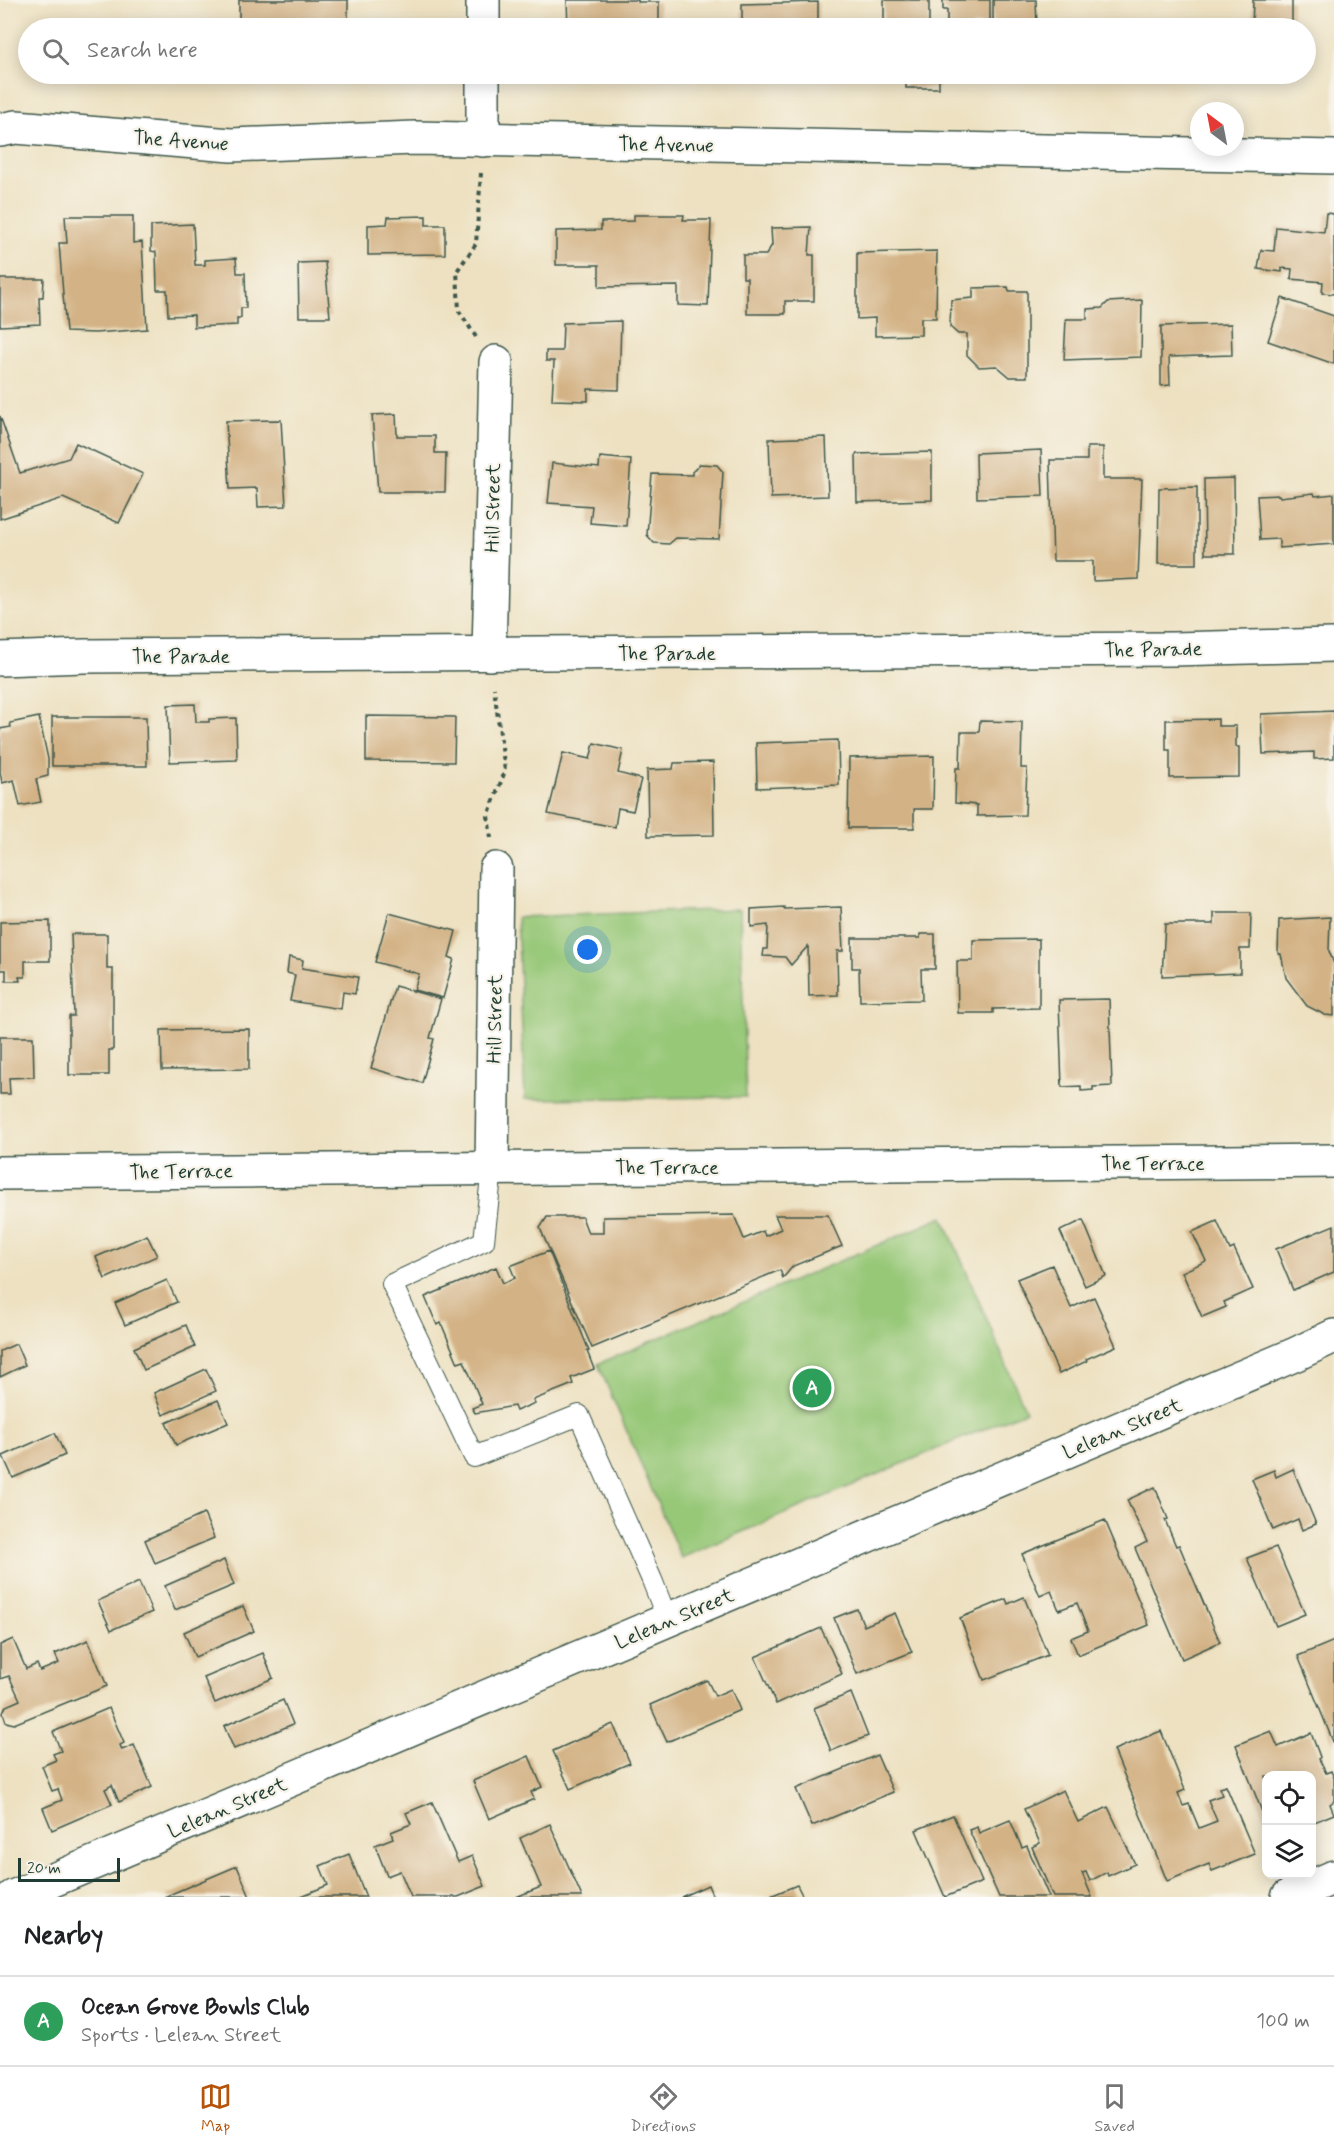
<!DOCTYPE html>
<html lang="en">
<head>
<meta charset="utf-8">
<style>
  body { margin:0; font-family:Mynerve,sans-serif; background:#f6f6f6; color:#202124 }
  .controls { position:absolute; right:18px; bottom:18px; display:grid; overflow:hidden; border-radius:12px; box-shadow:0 3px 15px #0003 }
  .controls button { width:54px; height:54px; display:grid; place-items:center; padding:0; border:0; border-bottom:2px solid #e0e0e0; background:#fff; color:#202124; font:30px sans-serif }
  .compass { position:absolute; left:1190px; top:102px; width:54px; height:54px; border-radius:50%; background:#fff; box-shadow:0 3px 15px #0003; rotate:328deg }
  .scale { position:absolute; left:18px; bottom:15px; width:102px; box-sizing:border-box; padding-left:6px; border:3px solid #1f3d34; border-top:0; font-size:16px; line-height:21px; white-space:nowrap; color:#1f3d34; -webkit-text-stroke:4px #f7f3e8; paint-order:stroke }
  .you { position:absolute; left:588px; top:950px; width:21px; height:21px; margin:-15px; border:4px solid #fff; border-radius:50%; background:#1a73e8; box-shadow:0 0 0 9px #1a73e833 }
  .badge { display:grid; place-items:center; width:39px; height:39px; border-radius:50%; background:#b45309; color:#fff; font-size:20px; font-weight:700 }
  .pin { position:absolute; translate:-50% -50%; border:3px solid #fff; box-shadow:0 2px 6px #0006 }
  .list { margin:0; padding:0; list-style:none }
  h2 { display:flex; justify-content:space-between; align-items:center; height:78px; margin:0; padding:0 24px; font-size:26px }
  h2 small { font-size:20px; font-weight:400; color:#757577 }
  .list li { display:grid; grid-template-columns:39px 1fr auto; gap:18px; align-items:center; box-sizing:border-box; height:90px; padding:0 24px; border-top:2px solid #e0e0e0 }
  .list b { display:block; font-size:22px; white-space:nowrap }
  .list p { margin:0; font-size:20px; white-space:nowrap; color:#757577 }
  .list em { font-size:20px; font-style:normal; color:#757577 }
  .icon { flex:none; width:33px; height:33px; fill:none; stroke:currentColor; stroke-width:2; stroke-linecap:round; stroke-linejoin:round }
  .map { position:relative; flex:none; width:1334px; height:1897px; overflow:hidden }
  .search { position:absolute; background:#fff; box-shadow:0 3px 15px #0003; left:18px; right:18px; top:18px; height:66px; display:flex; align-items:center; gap:15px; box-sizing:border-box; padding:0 21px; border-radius:33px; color:#757577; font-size:22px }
  .sheet { height:168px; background:#fff }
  nav { display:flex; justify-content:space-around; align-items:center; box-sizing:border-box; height:84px; border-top:2px solid #e0e0e0; background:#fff; font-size:16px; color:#757577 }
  nav a { display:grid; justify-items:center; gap:3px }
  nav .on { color:#b45309 }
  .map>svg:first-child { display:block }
  .green { fill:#97c878; stroke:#5b8256; stroke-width:1.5 }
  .building { fill:#d3b285 }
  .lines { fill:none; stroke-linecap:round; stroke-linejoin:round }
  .lane-casing { stroke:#3e5649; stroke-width:22 }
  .street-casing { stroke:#3e5649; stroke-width:36 }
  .path { stroke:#3e5649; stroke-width:4; stroke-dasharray:4.5 4.5; stroke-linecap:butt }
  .lane { stroke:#fff; stroke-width:20 }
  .street { stroke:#fff; stroke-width:33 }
  .labels { text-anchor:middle; stroke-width:4.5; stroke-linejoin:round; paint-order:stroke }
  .street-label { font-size:20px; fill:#1f3d34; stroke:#f7f3e8 }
</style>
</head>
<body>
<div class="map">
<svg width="1334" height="1897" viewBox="0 0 1334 1897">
  <rect width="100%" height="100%" fill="#f7f3e8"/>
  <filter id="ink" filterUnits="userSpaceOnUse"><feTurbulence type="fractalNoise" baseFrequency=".0167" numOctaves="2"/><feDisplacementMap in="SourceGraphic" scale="12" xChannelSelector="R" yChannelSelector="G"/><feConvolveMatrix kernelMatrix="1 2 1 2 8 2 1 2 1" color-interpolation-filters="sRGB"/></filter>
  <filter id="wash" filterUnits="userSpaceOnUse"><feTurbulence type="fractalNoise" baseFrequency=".008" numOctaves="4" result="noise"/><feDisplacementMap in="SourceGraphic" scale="24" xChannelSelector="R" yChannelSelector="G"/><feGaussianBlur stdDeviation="1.35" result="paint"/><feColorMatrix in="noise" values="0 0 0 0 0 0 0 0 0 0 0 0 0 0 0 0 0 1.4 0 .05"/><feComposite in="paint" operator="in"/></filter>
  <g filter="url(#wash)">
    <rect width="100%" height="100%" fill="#ede1c1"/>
    <g class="green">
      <path d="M740 909 746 1097 525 1099 517 917Z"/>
      <path d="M943 1217 1026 1411 681 1558 598 1364Z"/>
    </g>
    <g id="blocks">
      <g class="building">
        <path d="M239 0H348V28H257L256 20H239Z"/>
        <path d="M567 0H638V2H659V28H568Z"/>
        <path d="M884 0H929V28H874V21H884Z"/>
        <path d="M943 0H990V25H973V28H947V10H943Z"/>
        <path d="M993 0H1036L1037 28H1002V25H993Z"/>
        <path d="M1253 0H1292V28H1252Z"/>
        <path d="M818 2V28H742V4Z"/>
        <rect x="906" y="74" width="33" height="14"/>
        <path d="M1326 213 1334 214V294L1322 293 1323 282 1291 279 1292 269 1282 268V272L1258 269 1261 250 1274 251 1276 227 1324 232Z"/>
        <path d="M634 215H684L683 220H711L708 306 678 305V286L599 287V265H556V231L601 230V222L634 221Z"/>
        <path d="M65 216H133V243L142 242 147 329 95 333 66 332 59 243H67Z"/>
        <path d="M426 216V225H445V254L368 255V225L387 224 388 217Z"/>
        <path d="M193 224 195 265H205V260L236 258 237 273H245L246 308H241V318H237V325L194 327V315L168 316 167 290H157L156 252 151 251V226Z"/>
        <path d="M811 227 809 255H814V301H785V314H747V278H743V255H766L772 245 771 228Z"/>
        <path d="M937 251 936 318H921V335L875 336V318L857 319V253Z"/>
        <path d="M325 262 330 317H299L298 263Z"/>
        <path d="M0 279H44L43 297H39L40 324 0 326Z"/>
        <path d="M1008 287 1009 291H1027V377H1010L997 366 979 367 967 355V334H958L950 327 951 300 973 298V288Z"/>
        <path d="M1282 298 1334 316V364L1268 341Z"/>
        <path d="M1142 300 1141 357 1064 360 1066 319H1087V309L1102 308 1108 302Z"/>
        <path d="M621 321 619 390 588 389V401L552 400 554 361H546V351H562L563 323Z"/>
        <path d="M1231 324 1232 355 1169 357 1170 385 1161 386V326Z"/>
        <path d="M396 414 397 436H435V453H446L445 492H378L372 415Z"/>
        <path d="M0 416 20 473 69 458 76 443 143 474 119 523 63 498 0 519Z"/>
        <path d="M281 420 286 506 258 507 257 488 230 489 226 421Z"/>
        <path d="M826 437 828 496 771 498 769 439Z"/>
        <path d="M1087 447H1103V479H1142L1138 579 1093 581V561H1053L1050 460H1087Z"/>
        <path d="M1041 450 1043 496 977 498 976 453Z"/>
        <path d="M932 452V500L857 502 856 454Z"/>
        <path d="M600 457 631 460 626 526 590 523 592 506 548 503 552 463 599 468Z"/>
        <path d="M700 464 717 465 723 472 719 539 676 538 669 544 654 543 647 535 652 474 692 475V472Z"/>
        <path d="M1234 478 1235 554H1205L1204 479Z"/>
        <path d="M1197 487V564H1158L1159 488Z"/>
        <path d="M1314 493 1315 496 1334 494V544L1279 548V539L1260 540 1257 496 1279 495 1280 497Z"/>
        <path d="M195 704 196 722H209V719L236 718 237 760 170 762 168 705Z"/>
        <path d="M1334 711V758L1314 759V752L1263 754 1261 714Z"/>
        <path d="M366 716 455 717 454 762 366 761Z"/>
        <path d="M39 717 48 759V776L36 779 41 802 20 806 14 780 2 783 0 771V729L11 727 10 723Z"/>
        <path d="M52 717H146L147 766H52Z"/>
        <path d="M1218 719V726H1236V747H1239V777L1170 778V750H1166V720Z"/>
        <path d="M980 721 1022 722 1021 768H1027L1025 815 977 816V805L955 803 956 768H960L961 732H979Z"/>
        <path d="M838 740 839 785 757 788 756 743Z"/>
        <path d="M594 743 623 750 618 773 641 779 633 811 618 808 615 827 548 814 563 753 590 759Z"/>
        <path d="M934 756 933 809H914V828H848L849 758Z"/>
        <path d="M713 762 714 835 648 836 647 770 673 769 674 763Z"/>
        <path d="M784 907V909L841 907 843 951H837L838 995 809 996 808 946 791 965 785 957 763 956 764 949H767L768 925 751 927V909Z"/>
        <path d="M389 913 456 931 449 957 454 959 443 998 414 990 419 974 375 962Z"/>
        <path d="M1214 913H1251L1250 949H1240V973L1162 976 1165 924H1214Z"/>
        <path d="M1330 917 1329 951 1334 964V1016L1325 1015 1307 1006 1286 978 1281 954 1278 953 1279 920Z"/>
        <path d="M50 921V961H25V977H19L20 981H6V970H0V922Z"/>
        <path d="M71 934H107V969H113V1050H109V1075H69V1016H74Z"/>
        <path d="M920 934H935V969H921L922 1000 860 1001 859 968H852V938H920Z"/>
        <path d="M1039 939V1008L993 1009V1013H958L957 961H973V940Z"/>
        <path d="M289 957 303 960 302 968 358 977 355 994 343 992 341 1009 290 1001 295 975 287 973Z"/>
        <path d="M395 986 441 999 430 1038 434 1039 422 1083 371 1068Z"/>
        <path d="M1109 999 1112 1086 1093 1087V1090L1081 1091V1086L1062 1087 1059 1000Z"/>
        <path d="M249 1029V1069L162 1070 161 1030Z"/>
        <path d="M0 1037H33L34 1077 9 1078 10 1094H0Z"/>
        <path d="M734 1215 744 1239 763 1231 765 1236 781 1229 775 1215H828L842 1246 793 1266 783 1278 780 1270 592 1348 540 1228 547 1217H582L588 1233H603V1217Z"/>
        <path d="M1083 1220 1106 1276 1085 1286 1060 1231Z"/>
        <path d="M1217 1221 1230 1250 1234 1248 1253 1289 1224 1302 1226 1307 1202 1317 1182 1272 1206 1261 1192 1232Z"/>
        <path d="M1334 1225V1272L1293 1290 1276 1249Z"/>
        <path d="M147 1235 157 1256 105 1279 96 1257Z"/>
        <path d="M549 1251 589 1351H587L594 1369 571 1378 573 1384 533 1400 535 1403 516 1411 514 1406 475 1413 472 1408 482 1404 464 1361 458 1363 441 1323 437 1325 425 1297 496 1267 503 1283 515 1278 510 1266Z"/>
        <path d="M1052 1265 1071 1308 1094 1297 1116 1346 1086 1359 1087 1361 1059 1374 1017 1279Z"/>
        <path d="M167 1280 177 1302 125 1325 115 1303Z"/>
        <path d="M186 1325 195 1347 144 1370 134 1348Z"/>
        <path d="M16 1344 25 1365 0 1377V1351Z"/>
        <path d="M206 1369 216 1391 163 1415 154 1393Z"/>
        <path d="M218 1400 228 1423 176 1445 166 1423Z"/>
        <path d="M55 1433 65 1455 13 1478 3 1456Z"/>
        <path d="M1293 1469 1316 1524 1302 1530 1298 1519 1273 1530 1252 1479 1274 1470 1276 1477Z"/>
        <path d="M1155 1487 1168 1519 1165 1520 1176 1546 1179 1545 1220 1642 1182 1659 1135 1548 1147 1542 1127 1500Z"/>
        <path d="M204 1514 214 1538 155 1563 145 1540Z"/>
        <path d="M1105 1520 1149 1625 1078 1655 1071 1638 1088 1631 1077 1603 1059 1610 1051 1591 1040 1596 1022 1554Z"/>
        <path d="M1276 1547 1305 1614 1276 1626 1247 1558Z"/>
        <path d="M224 1560 234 1585 175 1610 165 1586Z"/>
        <path d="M139 1582 152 1612 111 1630 98 1601Z"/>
        <path d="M1024 1597 1048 1655 984 1680 960 1618 1006 1599 1008 1604Z"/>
        <path d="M243 1606 254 1631 195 1657 184 1632Z"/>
        <path d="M857 1609 864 1626 895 1613 912 1652 857 1674 834 1618Z"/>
        <path d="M821 1628 842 1674 776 1704 755 1657Z"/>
        <path d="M13 1639 26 1669 37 1664 40 1671 59 1663 55 1654 88 1640 107 1686 14 1724 6 1722 3 1713 6 1706 20 1700 9 1676 0 1679V1645Z"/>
        <path d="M1334 1641V1744L1298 1656Z"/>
        <path d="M263 1653 273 1678 215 1703 204 1678Z"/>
        <path d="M707 1680 715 1696 731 1689 740 1710 667 1742 650 1705Z"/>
        <path d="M851 1693 868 1736 831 1751 814 1708Z"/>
        <path d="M283 1700 293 1724 234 1749 224 1726Z"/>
        <path d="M109 1708 124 1743 120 1745 122 1750 134 1745 152 1787 119 1802 112 1785 105 1789 112 1804 52 1830 43 1808 62 1800 58 1789 52 1791 42 1766 56 1760 53 1754 61 1751 53 1732Z"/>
        <path d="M613 1724 630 1763 570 1789 553 1751Z"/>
        <path d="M1161 1731 1185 1790 1178 1793 1183 1806 1189 1804 1199 1828 1217 1821 1208 1800 1222 1795 1219 1788 1226 1786 1255 1854 1212 1871 1209 1864 1167 1881 1114 1750Z"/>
        <path d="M1271 1731 1278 1747 1311 1733 1320 1757 1319 1759 1326 1773 1331 1771 1334 1778V1801L1330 1804 1334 1814 1312 1823V1776H1266V1822L1236 1745Z"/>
        <path d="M877 1755 893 1792 812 1826 796 1789Z"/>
        <path d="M529 1756 542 1787 531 1792 534 1799 489 1819 473 1781Z"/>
        <path d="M1063 1790 1078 1822 1108 1807 1135 1864 1108 1876 1107 1872 1090 1881 1086 1872 1082 1873 1092 1897H1053L1032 1847 1040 1843 1024 1809Z"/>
        <path d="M432 1802 458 1862 472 1856 485 1886 458 1897H411L400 1871 387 1876 375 1845 393 1838 391 1832 411 1824 406 1813Z"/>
        <path d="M953 1815 982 1882 945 1897 916 1830Z"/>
        <path d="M1010 1820 1022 1848 1027 1846 1049 1897H999L969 1830 977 1827 979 1833Z"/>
        <path d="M550 1824 582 1897H516L541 1887 520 1838Z"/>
        <path d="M349 1854 366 1897H299L328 1885 320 1866Z"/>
        <path d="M237 1866 250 1897H164Z"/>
        <path d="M708 1885 713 1897H681Z"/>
        <path d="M797 1885 803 1897H768Z"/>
      </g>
    </g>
  </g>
  <g filter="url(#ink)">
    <use href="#blocks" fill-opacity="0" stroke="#3e5649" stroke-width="1.5"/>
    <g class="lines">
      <g class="lane-casing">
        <path id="lane" d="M492 1168 484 1241 392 1284 474 1457 579 1415 652 1580 668 1621"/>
      </g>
      <g class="street-casing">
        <g id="street">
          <path d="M483 0V28"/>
          <path d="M483 74V140"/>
          <path d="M0 130 16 127 231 145 415 138 1334 157"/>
          <path d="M489 654 496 362"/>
          <path d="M0 659 84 656 1173 649 1334 645"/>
          <path d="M492 1168 496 869"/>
          <path d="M0 1173 1334 1161"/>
          <path d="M13 1897 1296 1354 1334 1336"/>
          <path d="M1288 1897 1334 1877"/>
        </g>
      </g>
      <g class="path">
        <path d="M476 337 459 311 457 271 476 244 481 173"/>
        <path d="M491 838 488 816 505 771 494 688"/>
      </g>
      <use href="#lane" class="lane"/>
      <use href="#street" class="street"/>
    </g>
  </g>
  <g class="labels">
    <g class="street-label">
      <text transform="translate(181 140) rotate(4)" y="7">The Avenue</text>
      <text transform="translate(666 144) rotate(1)" y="7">The Avenue</text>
      <text transform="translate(492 508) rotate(-89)" y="7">Hill Street</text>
      <text transform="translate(1153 649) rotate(-1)" y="7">The Parade</text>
      <text x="667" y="660">The Parade</text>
      <text x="181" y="663">The Parade</text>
      <text transform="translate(494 1019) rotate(-89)" y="7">Hill Street</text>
      <text x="1153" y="1170">The Terrace</text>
      <text x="667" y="1174">The Terrace</text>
      <text transform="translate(181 1171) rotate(-1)" y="7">The Terrace</text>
      <text transform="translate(1122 1428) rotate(-23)" y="7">Lelean Street</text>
      <text transform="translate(674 1618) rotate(-23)" y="7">Lelean Street</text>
      <text transform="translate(227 1807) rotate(-23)" y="7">Lelean Street</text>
    </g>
  </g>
</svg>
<div class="controls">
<button><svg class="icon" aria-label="locate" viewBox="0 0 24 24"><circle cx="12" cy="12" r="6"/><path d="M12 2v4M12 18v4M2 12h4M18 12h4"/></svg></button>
<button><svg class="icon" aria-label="layers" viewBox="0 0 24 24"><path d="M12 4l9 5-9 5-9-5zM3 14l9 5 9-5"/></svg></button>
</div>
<svg class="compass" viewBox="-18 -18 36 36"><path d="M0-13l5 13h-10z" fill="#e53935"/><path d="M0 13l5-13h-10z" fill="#757577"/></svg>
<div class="scale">20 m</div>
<div class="you"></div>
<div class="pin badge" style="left:812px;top:1388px;background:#2e9e5b">A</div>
<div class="search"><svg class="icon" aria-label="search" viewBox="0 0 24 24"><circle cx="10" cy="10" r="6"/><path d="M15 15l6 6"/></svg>Search here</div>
</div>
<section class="sheet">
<h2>Nearby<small></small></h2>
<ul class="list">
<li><span class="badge" style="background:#2e9e5b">A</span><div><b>Ocean Grove Bowls Club</b><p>Sports · Lelean Street</p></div><em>100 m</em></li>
</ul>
</section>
<nav>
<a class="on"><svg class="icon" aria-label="map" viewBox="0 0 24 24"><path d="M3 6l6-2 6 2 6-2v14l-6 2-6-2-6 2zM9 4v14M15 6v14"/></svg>Map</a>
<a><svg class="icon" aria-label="directions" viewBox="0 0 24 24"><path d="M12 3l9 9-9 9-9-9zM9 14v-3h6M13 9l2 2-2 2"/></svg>Directions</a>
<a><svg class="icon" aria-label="saved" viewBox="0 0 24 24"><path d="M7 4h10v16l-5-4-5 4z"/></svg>Saved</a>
</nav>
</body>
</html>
